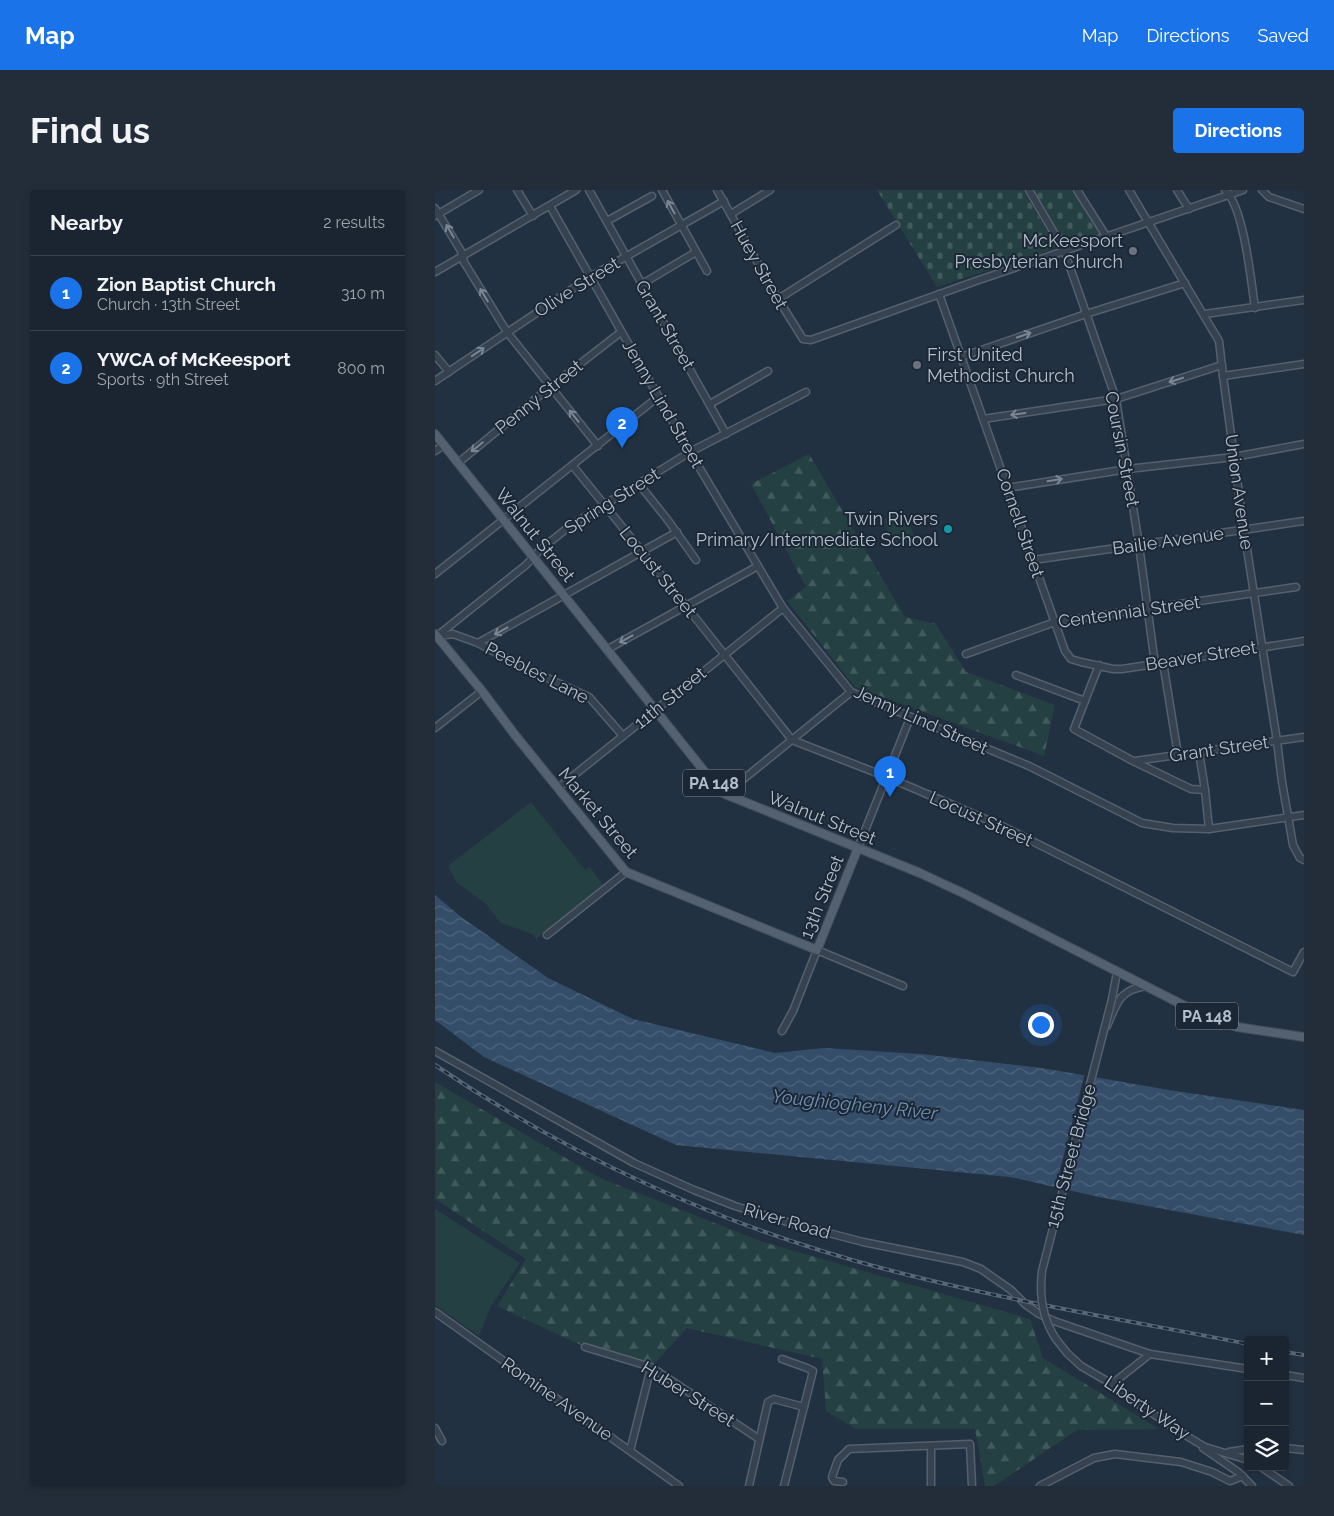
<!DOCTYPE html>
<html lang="en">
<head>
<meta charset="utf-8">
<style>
  body { margin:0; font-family:Raleway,sans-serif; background:#232d39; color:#f1f3f6 }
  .controls { position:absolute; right:15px; bottom:15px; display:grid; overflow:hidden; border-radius:5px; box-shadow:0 2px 8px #0003 }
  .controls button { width:45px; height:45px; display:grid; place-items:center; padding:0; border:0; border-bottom:1px solid #38424d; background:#1a2531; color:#f1f3f6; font:25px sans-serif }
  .you { position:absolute; left:605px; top:834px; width:18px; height:18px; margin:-12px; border:4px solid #fff; border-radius:50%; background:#1a73e8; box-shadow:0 0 0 8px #1a73e833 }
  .badge { display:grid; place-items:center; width:32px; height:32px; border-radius:50%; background:#1a73e8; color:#fff; font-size:16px; font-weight:700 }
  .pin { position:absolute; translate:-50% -41px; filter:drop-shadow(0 1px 2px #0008) }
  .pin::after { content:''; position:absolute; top:26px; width:18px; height:15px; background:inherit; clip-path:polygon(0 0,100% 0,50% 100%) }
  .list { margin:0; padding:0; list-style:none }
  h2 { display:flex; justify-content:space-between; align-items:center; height:65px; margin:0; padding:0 20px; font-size:21px }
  h2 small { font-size:16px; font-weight:400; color:#9fa5ab }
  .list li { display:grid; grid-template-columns:32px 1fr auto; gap:15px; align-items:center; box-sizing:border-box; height:75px; padding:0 20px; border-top:1px solid #38424d }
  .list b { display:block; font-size:19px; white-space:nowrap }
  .list p { margin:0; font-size:16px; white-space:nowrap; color:#9fa5ab }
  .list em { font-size:16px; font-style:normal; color:#9fa5ab }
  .icon { flex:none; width:28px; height:28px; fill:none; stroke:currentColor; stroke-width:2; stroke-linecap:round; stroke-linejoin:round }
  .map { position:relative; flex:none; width:869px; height:1296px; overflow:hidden; border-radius:5px }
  header { display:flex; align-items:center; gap:30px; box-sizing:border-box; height:70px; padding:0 25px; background:#1a73e8; color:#fff }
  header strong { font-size:24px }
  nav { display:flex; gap:28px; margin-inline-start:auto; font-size:18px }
  .intro { display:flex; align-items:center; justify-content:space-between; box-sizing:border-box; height:120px; padding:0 30px }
  h1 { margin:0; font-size:35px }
  .button { padding:12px 22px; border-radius:5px; background:#1a73e8; color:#fff; font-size:18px; font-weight:700 }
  main { display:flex; gap:30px; padding:0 30px }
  aside { flex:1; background:#1a2531; border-radius:5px; box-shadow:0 2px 8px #0003 }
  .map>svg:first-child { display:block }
  .forest { fill:url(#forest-firs) }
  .cemetery { fill:url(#cemetery-stones) }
  .green { fill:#244042 }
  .water { fill:url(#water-waves) }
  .pier { fill:#223141 }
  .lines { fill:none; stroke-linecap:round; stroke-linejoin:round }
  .minor-casing { stroke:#54606e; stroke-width:9 }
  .major-casing { stroke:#434e5c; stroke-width:10 }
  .minor { stroke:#364250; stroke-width:6 }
  .major { stroke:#546170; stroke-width:8 }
  .rail-casing { stroke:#586778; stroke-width:4 }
  .rail { stroke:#1b2735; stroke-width:2; stroke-dasharray:5.5; stroke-linecap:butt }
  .minor-bridge-casing { stroke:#54606e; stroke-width:9; stroke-linecap:butt }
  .minor-bridge { stroke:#364250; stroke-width:6 }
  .oneway { stroke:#7b8694 }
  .worship-dot { fill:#6b7280; stroke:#1b2735; stroke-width:2 }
  .culture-dot { fill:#0f9aa8; stroke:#1b2735; stroke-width:2 }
  .labels { text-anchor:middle; stroke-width:4; stroke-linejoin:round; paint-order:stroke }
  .shield { fill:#1b2735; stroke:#85909e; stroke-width:1 }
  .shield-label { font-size:16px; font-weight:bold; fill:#b3bdcb }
  .poi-label { font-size:18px; fill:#b3bdcb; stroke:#1b2735; text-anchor:end }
  .street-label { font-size:18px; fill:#b3bdcb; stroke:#1b2735 }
  .water-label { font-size:19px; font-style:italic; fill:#708fb1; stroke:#1b2735 }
</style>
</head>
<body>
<header>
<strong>Map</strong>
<nav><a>Map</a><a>Directions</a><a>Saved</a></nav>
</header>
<div class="intro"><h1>Find us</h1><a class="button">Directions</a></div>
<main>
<aside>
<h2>Nearby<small>2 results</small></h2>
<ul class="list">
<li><span class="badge">1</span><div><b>Zion Baptist Church</b><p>Church · 13th Street</p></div><em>310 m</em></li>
<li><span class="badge">2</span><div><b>YWCA of McKeesport</b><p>Sports · 9th Street</p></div><em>800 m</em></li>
</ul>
</aside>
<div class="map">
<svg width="869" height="1296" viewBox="0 0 869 1296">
  <defs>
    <pattern id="forest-firs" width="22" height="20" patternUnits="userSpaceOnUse" patternTransform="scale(1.25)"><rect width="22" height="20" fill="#244042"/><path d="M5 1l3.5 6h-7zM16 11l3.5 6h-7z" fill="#415a5c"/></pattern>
    <pattern id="cemetery-stones" width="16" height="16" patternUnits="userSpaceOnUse" patternTransform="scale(1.25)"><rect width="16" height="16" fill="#244042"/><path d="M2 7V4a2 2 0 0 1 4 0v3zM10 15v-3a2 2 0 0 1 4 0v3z" fill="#415a5c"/></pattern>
    <pattern id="water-waves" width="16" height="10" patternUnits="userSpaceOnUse" patternTransform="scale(1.25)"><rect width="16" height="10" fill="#344d69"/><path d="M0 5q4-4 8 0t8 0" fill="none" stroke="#4f657d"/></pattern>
  </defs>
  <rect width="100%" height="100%" fill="#223141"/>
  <g class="forest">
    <path d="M374 264 470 427 501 434 531 482 620 515 609 566 420 497 352 411 371 397 316 294Z"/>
    <path d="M0 892 165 988 328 1052 595 1129 608 1168 724 1239 642 1240 559 1296H550L540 1239H421L391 1221 387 1169 252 1138 216 1177 150 1157 62 1116 91 1069 0 1009Z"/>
  </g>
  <g class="cemetery">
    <path d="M442 0H588L621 56 615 60 502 97Z"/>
    <path d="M598 0H637L664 44 631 55Z"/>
  </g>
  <g class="green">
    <path d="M468 322 469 325 472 324 480 350 465 356 451 338 450 329Z"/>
    <path d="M96 612 150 680 155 677 168 695 101 749 97 744 66 733 51 714 21 692 13 676Z"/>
    <path d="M0 1019 85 1073 56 1116 44 1146 0 1115Z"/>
  </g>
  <path class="water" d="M0 705 25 726 113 788 198 829 340 863 389 858 486 864 607 878 734 900 869 920V1045L664 1007 575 987 241 955 49 867 0 830Z"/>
  <path class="pier" d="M650 883 662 885 631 1002 620 999Z"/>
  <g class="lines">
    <g class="minor-casing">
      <g id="minor">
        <path d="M82 0 98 26"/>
        <path d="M154 0 291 244"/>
        <path d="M227 0 272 81"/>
        <path d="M282 0 343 109 368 149 376 150 541 91 808 0"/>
        <path d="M594 0 629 60 681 209 704 355 720 474"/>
        <path d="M642 0 671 46"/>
        <path d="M694 0 784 151 788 186 809 340 842 551 847 592 858 655 865 668 869 670"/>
        <path d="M742 0 754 19"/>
        <path d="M790 0C809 17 816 91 820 118"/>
        <path d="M827 0 834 7 869 19"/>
        <path d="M115 16 255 262 348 418 416 502 594 576 707 633 738 638 774 639 869 625"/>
        <path d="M0 18 26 61 29 72 72 142 163 256"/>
        <path d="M296 24 335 0"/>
        <path d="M0 26 44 0"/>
        <path d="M172 31 217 6"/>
        <path d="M0 82 141 0"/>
        <path d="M207 94 261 62"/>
        <path d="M504 104 630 461 636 469 646 472 678 479H687L869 451"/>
        <path d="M343 109 461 35"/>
        <path d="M770 124 869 110"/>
        <path d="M0 165 14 182"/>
        <path d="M526 167 651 124 750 93"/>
        <path d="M788 186 869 174"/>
        <path d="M0 191 155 87 289 11"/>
        <path d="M275 214 333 181"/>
        <path d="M548 229 681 209 787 175"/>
        <path d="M0 261 9 255"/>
        <path d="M23 273 115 197 186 142"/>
        <path d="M138 276 251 416 357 550 452 587 569 637 858 782 869 762"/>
        <path d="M204 294 232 329 261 370"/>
        <path d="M572 298 693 279 799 267 869 254"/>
        <path d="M598 370 869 331"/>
        <path d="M0 384 223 207"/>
        <path d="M2 446 91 375 106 359 135 336 255 262 371 202"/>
        <path d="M3 446 18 444 43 453 88 477 154 507 188 546"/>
        <path d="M43 453 242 342"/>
        <path d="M173 459 323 376"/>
        <path d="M531 464 620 432 861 397"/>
        <path d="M728 472 743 565"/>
        <path d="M664 475 639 539 698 571 756 599 770 600"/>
        <path d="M581 485 650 511"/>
        <path d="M0 538 47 501"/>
        <path d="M764 562 770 600 774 639"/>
        <path d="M700 571 869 547"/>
        <path d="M123 598 348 418"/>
        <path d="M290 604 416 502"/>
        <path d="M423 658 475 528"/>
        <path d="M112 745 191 682"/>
        <path d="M677 809 682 782"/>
        <path d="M672 836C682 813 684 800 711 796"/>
        <path d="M347 841 358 821 382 760 468 796"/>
        <path d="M0 861 199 973 259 1000 300 1016 352 1032 428 1052 528 1072 546 1079 576 1100 590 1114 604 1124 619 1131 715 1164 813 1179"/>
        <path d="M0 1122 244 1296"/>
        <path d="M621 1149 632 1163 646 1176 677 1194 700 1212 755 1248 770 1257 813 1270"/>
        <path d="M150 1157 216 1177 324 1249"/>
        <path d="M347 1169 372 1178 378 1181 349 1296"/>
        <path d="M850 1185 869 1188"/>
        <path d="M677 1194 715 1164"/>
        <path d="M0 1238 7 1251"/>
        <path d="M768 1258 803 1282 817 1296"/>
        <path d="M850 1258 869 1260"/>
        <path d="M195 1261 216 1177"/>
        <path d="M794 1262 813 1259"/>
        <path d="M826 1277 854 1296"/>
        <path d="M408 1292 399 1291 397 1287 403 1270 414 1259 535 1254 537 1296"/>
        <path d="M314 1296 333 1212 339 1209 369 1217"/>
        <path d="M496 1296V1256"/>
        <path d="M605 1296 659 1268 680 1264 746 1272 777 1282 795 1291 808 1286"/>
      </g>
    </g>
    <g class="major-casing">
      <g id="major">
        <path d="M0 244 281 596 290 604 485 683 530 704 748 815 784 832 802 837 869 847"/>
        <path d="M0 444 47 501 80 545 191 682 382 760 423 658"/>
      </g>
    </g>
    <use href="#minor" class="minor"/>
    <use href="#major" class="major"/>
    <g class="rail-casing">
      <g id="rail">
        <path d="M0 875C135 967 288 1036 446 1078 567 1110 690 1130 813 1154"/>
        <path d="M850 1162 869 1165"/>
      </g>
    </g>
    <use href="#rail" class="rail"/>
    <g class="minor-bridge-casing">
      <path id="minor-bridge" d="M621 1149C607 1128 604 1106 607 1081L677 809"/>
    </g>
    <use href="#minor-bridge" class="minor-bridge"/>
  </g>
  <defs><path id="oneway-shaft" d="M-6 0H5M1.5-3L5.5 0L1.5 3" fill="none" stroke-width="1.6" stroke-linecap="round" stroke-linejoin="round" transform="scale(1.25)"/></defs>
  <g class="oneway">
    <use href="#oneway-shaft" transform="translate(236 17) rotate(-119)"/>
    <use href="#oneway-shaft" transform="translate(15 41) rotate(-120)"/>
    <use href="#oneway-shaft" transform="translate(49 105) rotate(-121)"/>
    <use href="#oneway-shaft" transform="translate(589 145) rotate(-19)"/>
    <use href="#oneway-shaft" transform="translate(43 162) rotate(-34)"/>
    <use href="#oneway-shaft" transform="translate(741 190) rotate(162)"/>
    <use href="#oneway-shaft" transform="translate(583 224) rotate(172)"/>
    <use href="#oneway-shaft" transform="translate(139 226) rotate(-129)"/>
    <use href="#oneway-shaft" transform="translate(42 257) rotate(141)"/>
    <use href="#oneway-shaft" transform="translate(620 290) rotate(-9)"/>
    <use href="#oneway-shaft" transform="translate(66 441) rotate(151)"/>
    <use href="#oneway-shaft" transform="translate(191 449) rotate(151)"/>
  </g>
  <g class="worship-dot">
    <circle cx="698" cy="61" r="5"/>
    <circle cx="482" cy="175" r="5"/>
  </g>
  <circle class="culture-dot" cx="513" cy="339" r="5"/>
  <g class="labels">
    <g class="shield">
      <rect x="248" y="579.5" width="62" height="27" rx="4"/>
      <rect x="741" y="812.5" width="62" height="27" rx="4"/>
    </g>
    <g class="shield-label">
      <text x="279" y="599">PA 148</text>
      <text x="772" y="832">PA 148</text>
    </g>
    <g class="poi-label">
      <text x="688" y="57">McKeesport<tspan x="688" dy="21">Presbyterian Church</tspan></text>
      <text x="492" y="171" text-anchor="start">First United<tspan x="492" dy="21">Methodist Church</tspan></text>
      <text x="503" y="335">Twin Rivers<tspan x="503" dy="21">Primary/Intermediate School</tspan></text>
    </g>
    <g class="street-label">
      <text transform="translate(324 75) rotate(61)" y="6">Huey Street</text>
      <text transform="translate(142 97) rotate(-32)" y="6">Olive Street</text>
      <text transform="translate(230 135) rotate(60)" y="6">Grant Street</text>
      <text transform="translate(104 207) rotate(-39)" y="6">Penny Street</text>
      <text transform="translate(228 214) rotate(60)" y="6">Jenny Lind Street</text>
      <text transform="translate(687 259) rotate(79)" y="6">Coursin Street</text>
      <text transform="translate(804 302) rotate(82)" y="6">Union Avenue</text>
      <text transform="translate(177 311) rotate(-32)" y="6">Spring Street</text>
      <text transform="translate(585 333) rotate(71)" y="6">Cornell Street</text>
      <text transform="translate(100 345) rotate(51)" y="6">Walnut Street</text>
      <text transform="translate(733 351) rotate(-8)" y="6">Bailie Avenue</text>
      <text transform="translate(223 382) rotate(51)" y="6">Locust Street</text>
      <text transform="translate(694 422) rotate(-8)" y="6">Centennial Street</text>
      <text transform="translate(766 466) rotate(-9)" y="6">Beaver Street</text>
      <text transform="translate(102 483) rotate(27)" y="6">Peebles Lane</text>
      <text transform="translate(235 508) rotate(-39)" y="6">11th Street</text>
      <text transform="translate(486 530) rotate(24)" y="6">Jenny Lind Street</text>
      <text transform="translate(784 559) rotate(-8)" y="6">Grant Street</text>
      <text transform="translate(163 623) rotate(50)" y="6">Market Street</text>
      <text transform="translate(387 628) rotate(22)" y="6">Walnut Street</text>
      <text transform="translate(546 629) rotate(24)" y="6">Locust Street</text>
      <text transform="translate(387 707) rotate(-68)" y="6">13th Street</text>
      <text transform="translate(636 966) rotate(-75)" y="6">15th Street Bridge</text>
      <text transform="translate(352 1031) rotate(16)" y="6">River Road</text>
      <text transform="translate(253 1204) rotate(32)" y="6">Huber Street</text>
      <text transform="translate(122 1209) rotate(35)" y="6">Romine Avenue</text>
      <text transform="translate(712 1218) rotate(34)" y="6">Liberty Way</text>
    </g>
    <g class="water-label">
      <text transform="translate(420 914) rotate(6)" y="7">Youghiogheny River</text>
    </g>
  </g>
</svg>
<div class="controls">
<button>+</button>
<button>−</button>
<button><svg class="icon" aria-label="layers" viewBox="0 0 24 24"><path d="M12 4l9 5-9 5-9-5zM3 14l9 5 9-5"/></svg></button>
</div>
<div class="you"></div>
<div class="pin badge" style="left:455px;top:607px">1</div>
<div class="pin badge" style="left:187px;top:258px">2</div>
</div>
</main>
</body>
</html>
